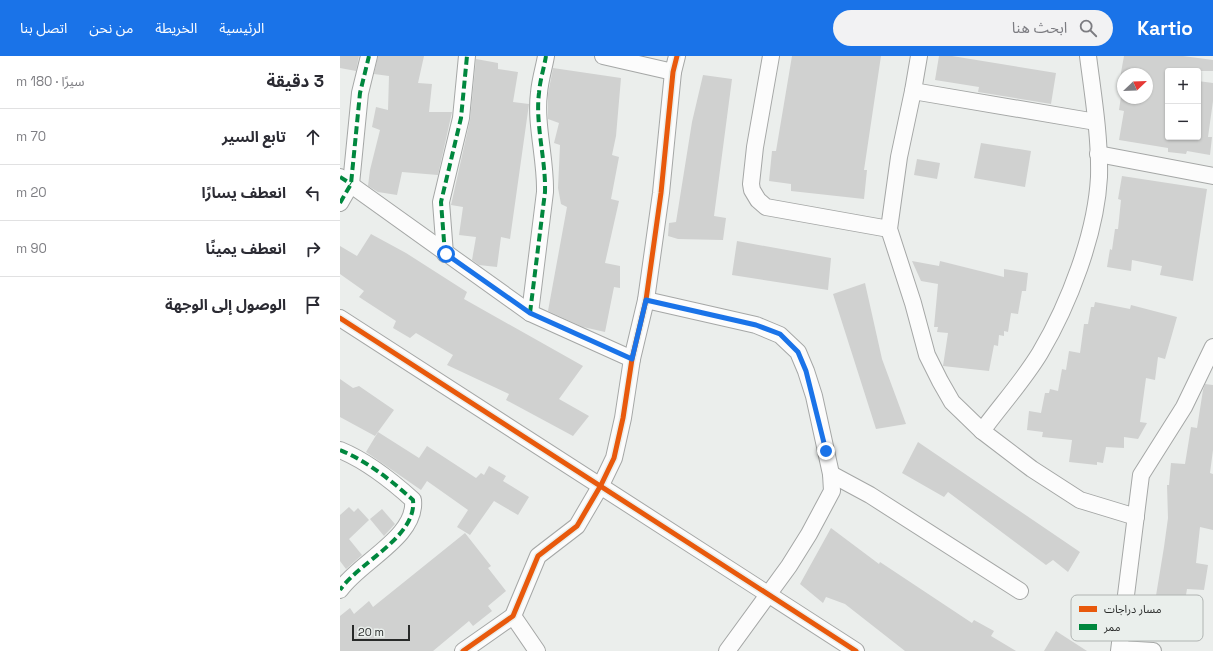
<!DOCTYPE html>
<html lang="ar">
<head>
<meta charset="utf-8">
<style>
  body { margin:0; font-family:"Space Grotesk","Noto Sans Arabic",sans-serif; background:#f2f2f3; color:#2b2b33; direction:rtl }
  .controls { position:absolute; right:12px; top:12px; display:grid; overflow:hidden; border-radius:4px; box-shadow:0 1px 3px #0004 }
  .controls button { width:36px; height:36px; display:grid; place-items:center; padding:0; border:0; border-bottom:1px solid #e1e1e2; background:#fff; color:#2b2b33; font:20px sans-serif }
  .compass { position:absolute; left:777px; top:12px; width:36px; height:36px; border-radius:50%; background:#fff; box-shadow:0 1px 3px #0004; rotate:67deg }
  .scale { position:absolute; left:12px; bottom:10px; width:58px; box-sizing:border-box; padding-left:4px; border:2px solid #282a29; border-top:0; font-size:11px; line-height:14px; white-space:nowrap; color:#282a29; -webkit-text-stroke:3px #eaefec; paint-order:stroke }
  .stop { position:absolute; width:12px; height:12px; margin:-9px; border:3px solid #1a73e8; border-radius:50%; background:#fff }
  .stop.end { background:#1a73e8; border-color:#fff; box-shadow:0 1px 4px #0008 }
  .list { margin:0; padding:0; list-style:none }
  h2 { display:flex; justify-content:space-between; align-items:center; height:52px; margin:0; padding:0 16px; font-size:17px }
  h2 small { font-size:13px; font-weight:400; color:#7c7c81 }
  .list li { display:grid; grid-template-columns:26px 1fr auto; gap:12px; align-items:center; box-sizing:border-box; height:56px; padding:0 16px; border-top:1px solid #e1e1e2 }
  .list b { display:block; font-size:15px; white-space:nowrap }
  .list em { font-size:13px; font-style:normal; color:#7c7c81 }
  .icon { flex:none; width:22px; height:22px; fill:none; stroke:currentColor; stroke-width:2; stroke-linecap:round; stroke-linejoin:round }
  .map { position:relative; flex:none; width:873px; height:595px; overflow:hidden; direction:ltr }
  header { display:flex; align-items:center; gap:24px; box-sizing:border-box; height:56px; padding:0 20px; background:#1a73e8; color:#fff }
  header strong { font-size:19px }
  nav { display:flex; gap:22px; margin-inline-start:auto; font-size:14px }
  .search { width:280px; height:36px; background:#f2f2f3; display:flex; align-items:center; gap:10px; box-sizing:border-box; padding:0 14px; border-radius:22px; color:#7c7c81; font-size:15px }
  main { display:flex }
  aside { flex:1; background:#fff }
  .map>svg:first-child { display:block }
  .building { fill:#d0d1d0; fill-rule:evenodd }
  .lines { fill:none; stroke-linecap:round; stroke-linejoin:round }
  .minor-casing { stroke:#a5a7a6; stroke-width:18 }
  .minor { stroke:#fcfcfc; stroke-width:16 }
  .quiet { stroke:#00873e; stroke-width:4; stroke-dasharray:8 4; stroke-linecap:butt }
  .cycleway-casing { stroke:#eaefec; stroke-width:8 }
  .cycleway { stroke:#e8590c; stroke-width:5 }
  .route { stroke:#1a73e8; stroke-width:5 }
  .key { fill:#eaefec; stroke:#b0b4b2; stroke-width:1 }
  .key-label { font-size:11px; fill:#282a29 }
</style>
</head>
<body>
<header>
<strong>Kartio</strong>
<div class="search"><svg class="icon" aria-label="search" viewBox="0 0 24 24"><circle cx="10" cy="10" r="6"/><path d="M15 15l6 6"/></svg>ابحث هنا</div>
<nav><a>الرئيسية</a><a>الخريطة</a><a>من نحن</a><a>اتصل بنا</a></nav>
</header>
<main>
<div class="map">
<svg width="873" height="595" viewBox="0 0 873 595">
  <rect width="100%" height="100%" fill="#ebeeec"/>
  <g class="building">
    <path d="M0 0H19L16 15 0 12Z"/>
    <path d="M38 0H84L78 27 92 28 89 56H112L98 119 62 116 57 139 38 136 28 130 30 114 40 74 32 71 36 51 48 54 49 20 34 18Z"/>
    <path d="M452 0H541L524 114H527L524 143 451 135V128L429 125 432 95H436Z"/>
    <path d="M599 0H612L716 17 711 48 638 36 639 31 595 24Z"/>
    <path d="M784 0H843L873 4V15H828V81H858V25L873 27V45L868 81H872L870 99 847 95 846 98 828 96V92L779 84 784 55 779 54 782 34 778 33ZM783 18H807V42H783Z"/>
    <path d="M136 3 158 7V13L178 16 173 46 189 48 170 183 161 181 157 211 139 209 132 204 136 181 119 179 123 151 111 149 130 64Z"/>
    <path d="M213 12 281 22 276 80 272 99 279 101 271 143 279 145 265 207 280 210V232L274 231 265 276 243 271 208 255 227 151 221 148 218 132 220 89 214 87 219 67 208 63V38Z"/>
    <path d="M363 19 392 23 374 160 386 162 383 184 338 183 328 180 329 167 336 166 352 66Z"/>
    <path d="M641 87 691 95 685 131 634 122Z"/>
    <path d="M577 103 600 107 597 123 574 119Z"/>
    <path d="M782 120 867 133 853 225 820 219 822 210 792 204 791 215 767 211 770 193 772 194 775 173H778L781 144 778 143Z"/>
    <path d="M31 178 66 197 127 236 124 243 243 310 219 343 249 360 233 380 166 344 169 338 107 309 113 299 76 277 70 282 53 272 56 265 19 241 24 235 0 218V190L17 200Z"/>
    <path d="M397 185 491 202 488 234 392 219Z"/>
    <path d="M572 205 599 210 600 205 664 221V213L688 217 686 235H682L678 258 671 257 668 276 664 275V280L659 279 658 290 654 289 649 315 603 310 608 277 597 276 598 271H594L598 228 581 225Z"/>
    <path d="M525 227 542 303 566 368 536 373 493 238Z"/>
    <path d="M755 246 790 253 791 249 837 261 825 303 818 301 815 324 806 322 800 366 807 367 798 383 784 381V392L766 391 763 407 757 406V409L729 406 732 384 702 381 703 376 687 374 689 355 701 357 705 337H709L710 333 718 335 722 313 726 314 729 295 740 297 744 268H748L751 251H754Z"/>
    <path d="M0 323 13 332 19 330 54 354 35 380 0 361Z"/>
    <path d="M865 328 873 329V394L870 417 873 418V474L860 471 856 507 868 509 864 534 847 533 841 569 812 564 824 491 828 462 827 429H829L831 407 845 408 851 371 857 372 863 334Z"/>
    <path d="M38 376 79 402 87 390 136 422 141 417 144 419 149 410 166 420 163 425 189 441 178 459 154 445 130 479 117 471 128 454 87 425 81 434 26 396Z"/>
    <path d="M578 386 740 496 728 516 713 504 706 509 608 436 604 441 562 417Z"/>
    <path d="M9 451 14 456 18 452 29 464 9 483 22 499 6 513 0 505V459Z"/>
    <path d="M42 453 55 468 44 480 30 463Z"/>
    <path d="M491 472 539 508 540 506 632 567 634 564 654 575 651 580 676 595H565L505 548 486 541 483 547 460 528Z"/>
    <path d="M125 477 151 510 148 512 166 535 148 550 152 555 133 570 129 565 93 595H0V560L10 552 14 558 29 545 33 551Z"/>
    <path d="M716 575 747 595H704Z"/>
  </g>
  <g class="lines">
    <g class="minor-casing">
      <g id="minor">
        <path d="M263 0 333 16"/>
        <path d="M431 0 415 91 411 128 412 134 418 144 426 151 549 173"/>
        <path d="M579 0 573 35 559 101 549 173 573 247 587 299 600 325 612 346 642 375 692 413 740 444 796 461"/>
        <path d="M573 35 756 66"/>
        <path d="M758 98 873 120"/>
        <path d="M0 121 190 257 292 303"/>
        <path d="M0 147 11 128 20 37 29 0"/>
        <path d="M105 198 101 146 121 62 127 0"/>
        <path d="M306 244 416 269 440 279 458 296 466 315 474 340 491 418 492 435 469 478 449 510 387 595"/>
        <path d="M190 257 205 136C206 104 195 68 199 37 200 24 204 12 206 0"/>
        <path d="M0 262 516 595"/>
        <path d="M642 375C661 349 683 325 700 297 729 248 756 178 759 121 760 81 753 39 748 0"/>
        <path d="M0 394C27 405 52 425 73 444 77 481 19 506 0 534"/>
        <path d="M491 418 530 439 680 535"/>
        <path d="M173 560 197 595"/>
        <path d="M781 593 813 595"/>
        <path d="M123 595 173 560 198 500 237 470 261 429 274 402 283 362 292 303 306 244 321 137 333 16 337 0"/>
        <path d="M779 595 801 419 844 351 873 291"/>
      </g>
    </g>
    <use href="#minor" class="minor"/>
    <g class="quiet">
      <path d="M0 121 11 128"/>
      <path d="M0 147 11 128 20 37 29 0"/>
      <path d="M105 198 101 146 121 62 127 0"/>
      <path d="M190 257 205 136C206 104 195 68 199 37 200 24 204 12 206 0"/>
      <path d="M0 394C27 405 52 425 73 444 77 481 19 506 0 534"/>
    </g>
    <g class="cycleway-casing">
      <g id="cycleway">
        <path d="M0 262 516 595"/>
        <path d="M123 595 173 560 198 500 237 470 261 429 274 402 283 362 292 303 306 244 321 137 333 16 337 0"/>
      </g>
    </g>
    <use href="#cycleway" class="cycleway"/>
  </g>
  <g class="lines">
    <path class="route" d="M106 198 190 257 292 303 306 244 416 269 440 278 458 296 466 315 486 395"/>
  </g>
  <rect x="731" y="539" width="132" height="46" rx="6" class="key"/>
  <rect x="739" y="550" width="18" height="6" fill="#e8590c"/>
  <rect x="739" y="568" width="18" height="6" fill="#00873e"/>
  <g class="key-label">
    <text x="764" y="557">مسار دراجات</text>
    <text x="764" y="575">ممر</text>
  </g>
</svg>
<div class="controls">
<button>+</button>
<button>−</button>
</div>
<svg class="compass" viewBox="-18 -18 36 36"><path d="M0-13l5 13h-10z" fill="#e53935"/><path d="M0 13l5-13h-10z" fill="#7c7c81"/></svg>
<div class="scale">20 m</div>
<div class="stop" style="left:106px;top:198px"></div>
<div class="stop end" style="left:486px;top:395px"></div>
</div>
<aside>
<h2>3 دقيقة<small>سيرًا · 180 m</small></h2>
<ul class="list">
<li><svg class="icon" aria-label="ahead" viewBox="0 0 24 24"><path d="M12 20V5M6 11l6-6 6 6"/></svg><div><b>تابع السير</b></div><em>70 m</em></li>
<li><svg class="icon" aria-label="left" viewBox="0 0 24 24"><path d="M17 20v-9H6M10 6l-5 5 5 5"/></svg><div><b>انعطف يسارًا</b></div><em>20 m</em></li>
<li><svg class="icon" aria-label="right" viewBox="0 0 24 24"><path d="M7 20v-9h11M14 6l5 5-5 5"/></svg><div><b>انعطف يمينًا</b></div><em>90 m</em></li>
<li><svg class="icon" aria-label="arrive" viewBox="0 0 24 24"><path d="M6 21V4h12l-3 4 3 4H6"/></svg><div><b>الوصول إلى الوجهة</b></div></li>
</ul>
</aside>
</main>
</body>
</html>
